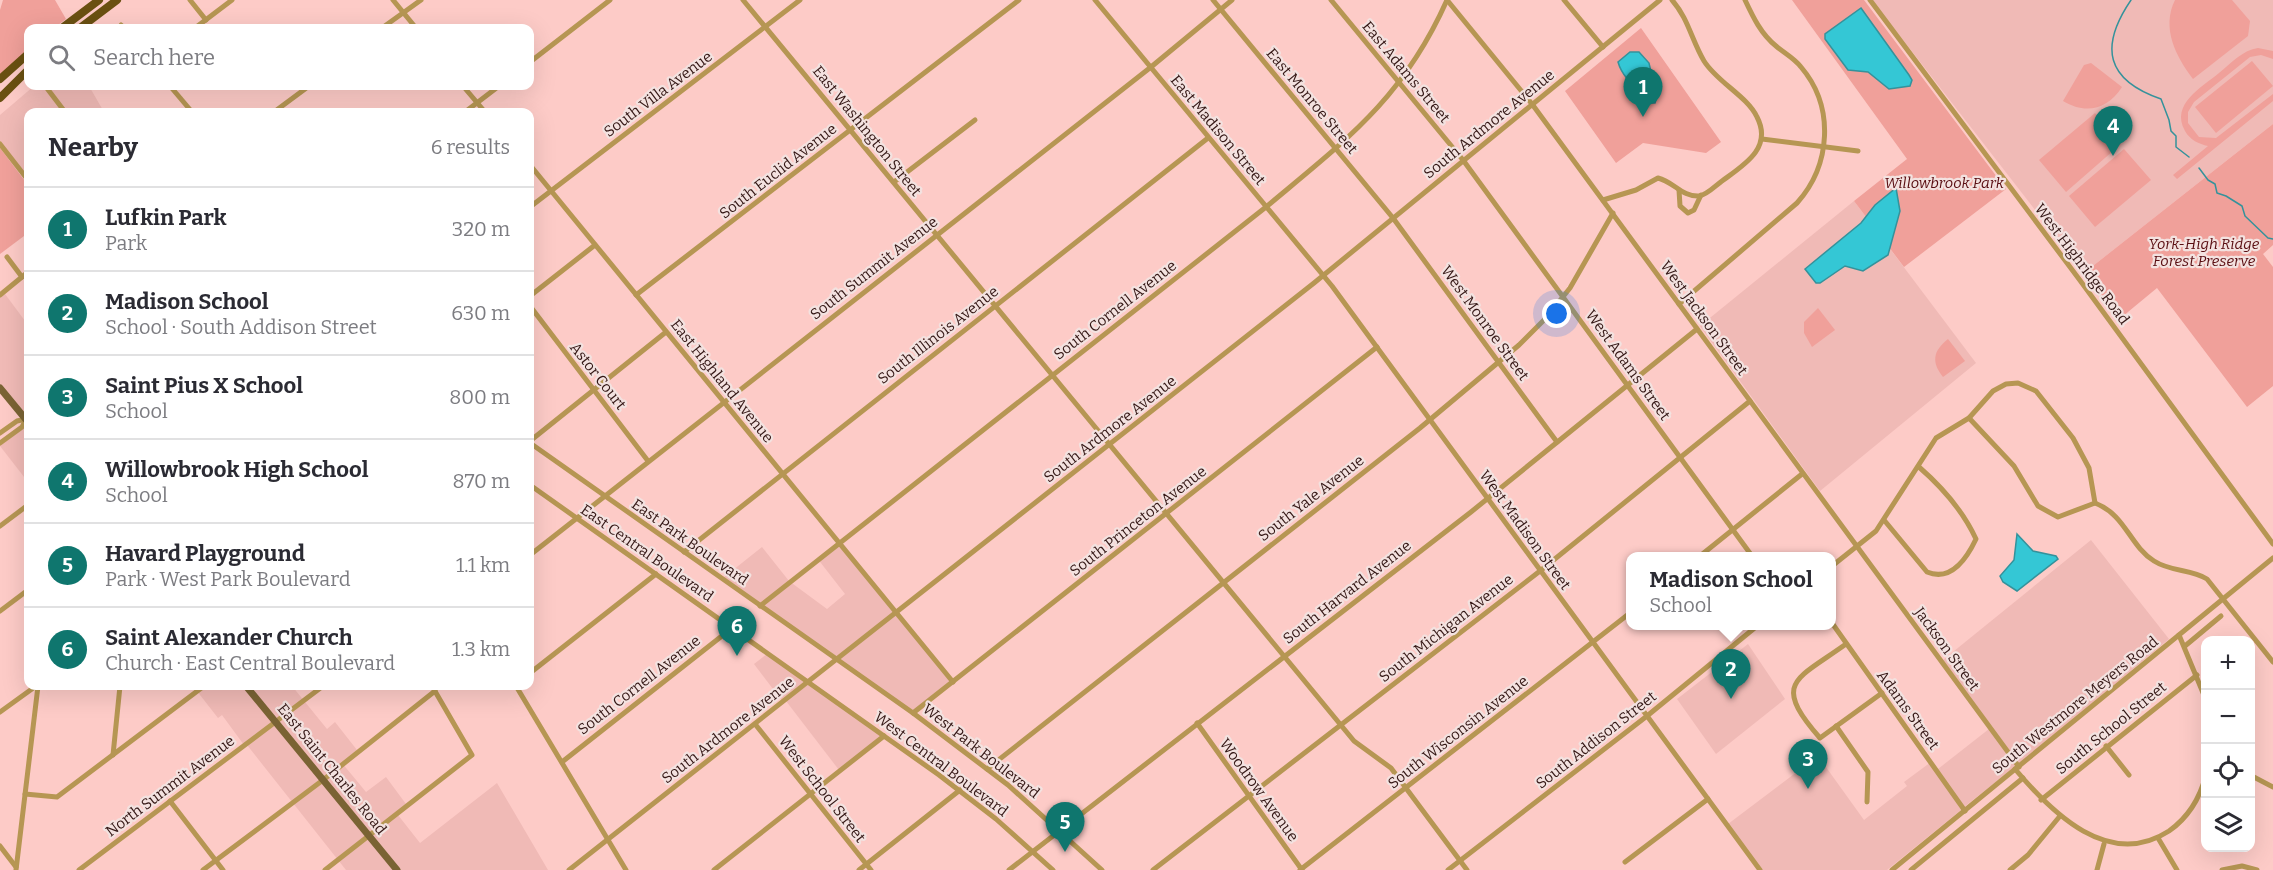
<!DOCTYPE html>
<html lang="en">
<head>
<meta charset="utf-8">
<style>
  body { margin:0; font-family:Bitter,serif; background:#f7f7f7; color:#2b2b33 }
  .controls { position:absolute; right:18px; bottom:18px; display:grid; overflow:hidden; border-radius:12px; box-shadow:0 6px 24px #0002 }
  .controls button { width:54px; height:54px; display:grid; place-items:center; padding:0; border:0; border-bottom:2px solid #e1e1e2; background:#fff; color:#2b2b33; font:30px sans-serif }
  .you { position:absolute; left:1557px; top:314px; width:21px; height:21px; margin:-15px; border:4px solid #fff; border-radius:50%; background:#1a73e8; box-shadow:0 0 0 9px #1a73e833 }
  .badge { display:grid; place-items:center; width:39px; height:39px; border-radius:50%; background:#0f766e; color:#fff; font-size:20px; font-weight:700 }
  .pin { position:absolute; translate:-50% -50px; filter:drop-shadow(0 2px 3px #0008) }
  .pin::after { content:''; position:absolute; top:32px; width:21px; height:18px; background:inherit; clip-path:polygon(0 0,100% 0,50% 100%) }
  .popup { position:absolute; left:1626px; top:552px; width:210px; height:78px; box-sizing:border-box; display:grid; place-content:center; border-radius:12px; background:#fff; filter:drop-shadow(0 2px 4px #0005); font-size:20px; white-space:nowrap; color:#7c7c81 }
  .popup b { font-size:22px; color:#2b2b33 }
  .popup::after { content:''; position:absolute; left:50%; top:100%; margin-left:-12px; border:12px solid transparent; border-top-color:#fff }
  .list { margin:0; padding:0; list-style:none }
  h2 { display:flex; justify-content:space-between; align-items:center; height:78px; margin:0; padding:0 24px; font-size:26px }
  h2 small { font-size:20px; font-weight:400; color:#7c7c81 }
  .list li { display:grid; grid-template-columns:39px 1fr auto; gap:18px; align-items:center; box-sizing:border-box; height:84px; padding:0 24px; border-top:2px solid #e1e1e2 }
  .list b { display:block; font-size:22px; white-space:nowrap }
  .list p { margin:0; font-size:20px; white-space:nowrap; color:#7c7c81 }
  .list em { font-size:20px; font-style:normal; color:#7c7c81 }
  .icon { flex:none; width:33px; height:33px; fill:none; stroke:currentColor; stroke-width:2; stroke-linecap:round; stroke-linejoin:round }
  .map { position:relative; flex:none; width:2273px; height:870px; overflow:hidden }
  .search { position:absolute; background:#fff; box-shadow:0 6px 24px #0002; left:24px; top:24px; width:510px; height:66px; display:flex; align-items:center; gap:15px; box-sizing:border-box; padding:0 21px; border-radius:12px; color:#7c7c81; font-size:22px }
  .panel { position:absolute; background:#fff; box-shadow:0 6px 24px #0002; left:24px; top:108px; width:510px; height:582px; border-radius:12px }
  .map>svg:first-child { display:block }
  .built { fill:#f0bab6 }
  .green { fill:#f0a09a }
  .water { fill:#34c7d5; stroke:#34929b; stroke-width:1.5 }
  .lines { fill:none; stroke-linecap:round; stroke-linejoin:round }
  .stream { stroke:#34929b; stroke-width:1.5 }
  .minor { stroke:#b69653; stroke-width:5 }
  .major { stroke:#7a6334; stroke-width:7 }
  .highway { stroke:#6a5011; stroke-width:8 }
  .labels { text-anchor:middle; stroke-width:4.5; stroke-linejoin:round; paint-order:stroke }
  .street-label { font-size:15px; fill:#331614; stroke:#f3e2e0 }
  .park-label { font-size:15px; font-style:italic; fill:#590d11; stroke:#f3e2e0 }
</style>
</head>
<body>
<div class="map">
<svg width="2273" height="870" viewBox="0 0 2273 870">
  <rect width="100%" height="100%" fill="#fdcbc7"/>
  <g class="built">
    <path d="M1872 0H2273V124L2084 273Z"/>
    <path d="M34 86H89L104 112H28V178L0 141V115Z"/>
    <path d="M1854 201 1976 363 1820 491 1700 326Z"/>
    <path d="M5 294 28 325V419L0 385V298Z"/>
    <path d="M25 422 28 426V482L0 446V441Z"/>
    <path d="M840 540 955 683 915 713 723 578 762 547 789 581 827 609 845 594 817 558Z"/>
    <path d="M2091 540 2169 639 2019 764 1943 660Z"/>
    <path d="M1748 644 1785 699 1716 754 1677 699Z"/>
    <path d="M767 654 807 682 782 701 754 664Z"/>
    <path d="M809 684 882 736 839 770 786 701Z"/>
    <path d="M193 686H244L274 722 244 745 222 715 218 718Z"/>
    <path d="M248 686H292L327 729 335 722 357 750 342 763 366 792 386 777 406 804 369 833Z"/>
    <path d="M275 724 395 870H346L247 745Z"/>
    <path d="M1989 729 2016 766 1964 807 1938 769Z"/>
    <path d="M1818 756 1864 820 1907 786 1904 782 1931 762 1961 810 1887 870H1762L1728 824Z"/>
    <path d="M497 783 548 870H399L371 836 398 815 420 843Z"/>
  </g>
  <g class="green">
    <path d="M3 0H55L66 19 54 28H28V50L0 75V10Z"/>
    <path d="M1792 0H1864L2006 189 1904 267 1854 201 1907 159Z"/>
    <path d="M2175 0H2232L2250 21 2248 36 2193 79C2176 57 2161 28 2175 0Z"/>
    <path d="M1641 28 1721 142 1706 153 1643 143 1616 163 1565 91Z"/>
    <path d="M2258 48 2273 51V59L2261 55 2250 57 2194 102 2188 112V123L2199 137 2216 138 2273 94V101L2177 179 2173 175 2208 146C2199 144 2190 140 2185 131 2170 104 2202 87 2219 73 2231 63 2243 50 2258 48Z"/>
    <path d="M2252 61 2273 86 2216 133 2195 107Z"/>
    <path d="M2091 63 2122 87C2108 109 2086 115 2063 101L2084 65Z"/>
    <path d="M2095 113 2121 144 2066 192 2039 160Z"/>
    <path d="M2273 124V245L2263 254 2273 267V386L2247 407 2157 288 2117 321 2084 273Z"/>
    <path d="M0 148 28 185V233L0 254Z"/>
    <path d="M2124 149 2151 180 2095 227 2069 196Z"/>
    <path d="M1818 308 1835 330 1812 347 1804 333V322Z"/>
    <path d="M1948 339 1965 361 1943 377C1931 362 1933 351 1948 339Z"/>
  </g>
  <g class="water">
    <path d="M1861 8 1909 75 1912 80 1910 86 1889 89 1868 72 1848 70 1825 39V34Z"/>
    <path d="M1630 52H1639L1649 63 1657 97 1655 103H1652C1640 90 1623 80 1618 62Z"/>
    <path d="M1896 188 1900 211 1888 255 1863 271 1845 266 1820 283H1816L1805 269 1861 223 1875 205Z"/>
    <path d="M2017 534 2033 551 2056 556 2058 559 2017 591 2003 582 2000 576 2014 560Z"/>
  </g>
  <g class="lines">
    <g class="stream">
      <path d="M2131 0C2099 47 2106 80 2161 99L2169 120 2171 131 2176 136V147L2189 157"/>
      <path d="M2199 168 2208 180 2215 184 2217 193 2226 196 2242 206 2245 216 2268 238 2273 239"/>
    </g>
    <g class="minor">
      <path d="M190 0 206 20"/>
      <path d="M393 0 416 28"/>
      <path d="M743 0 1354 741 1391 768 1467 870"/>
      <path d="M1095 0 1332 286 1760 870"/>
      <path d="M1213 0 1393 218 1557 442"/>
      <path d="M1331 0 1463 160 1752 556"/>
      <path d="M1447 0 1532 104 2019 767"/>
      <path d="M1564 0 1603 47"/>
      <path d="M1870 0 2079 279 2273 544"/>
      <path d="M121 25 124 28"/>
      <path d="M195 28 232 0"/>
      <path d="M382 28 421 0"/>
      <path d="M530 62 610 0"/>
      <path d="M170 86 192 112"/>
      <path d="M463 86 485 112"/>
      <path d="M46 87 65 112"/>
      <path d="M274 112 309 86"/>
      <path d="M465 112 499 86"/>
      <path d="M1762 139 1858 151"/>
      <path d="M0 144 28 180"/>
      <path d="M530 165 953 682"/>
      <path d="M894 182 975 120"/>
      <path d="M1679 190 1680 206 1688 213 1694 210 1701 195"/>
      <path d="M1603 200 1636 190 1658 178C1674 182 1682 197 1699 196 1707 195 1715 186 1722 181 1744 165 1773 148 1757 117 1747 96 1717 82 1704 61 1692 41 1688 18 1672 0"/>
      <path d="M530 207 800 0"/>
      <path d="M7 257 22 277"/>
      <path d="M0 295 28 272"/>
      <path d="M636 295 1019 0"/>
      <path d="M530 296 595 245"/>
      <path d="M1679 304 1797 203C1831 165 1835 107 1801 67 1794 58 1784 53 1776 46 1761 34 1753 17 1745 0"/>
      <path d="M530 306 648 461"/>
      <path d="M1969 418 2014 466 2038 506 2058 517 2095 503C2126 515 2129 545 2154 561 2171 572 2191 569 2207 579L2273 662"/>
      <path d="M0 433 17 421 26 419"/>
      <path d="M530 441 666 332"/>
      <path d="M0 443 22 427 26 419"/>
      <path d="M530 443 913 713 1008 785 1102 870"/>
      <path d="M530 485 939 775 996 819 1053 870"/>
      <path d="M1884 520 1927 572C1951 582 1967 558 1976 539 1963 511 1942 487 1919 467"/>
      <path d="M0 526 28 505"/>
      <path d="M684 552 1208 138"/>
      <path d="M530 555 1151 67 1232 0"/>
      <path d="M1700 556 1802 474"/>
      <path d="M1832 566 1876 531 1936 438 1969 418 1993 391 2006 384 2018 383 2036 391 2073 438 2089 468 2095 503"/>
      <path d="M760 606 1266 207C1346 140 1403 99 1447 0"/>
      <path d="M0 611 28 590"/>
      <path d="M1832 623 1965 811"/>
      <path d="M2179 635 2206 700"/>
      <path d="M1846 644C1796 680 1771 682 1820 738L1882 693"/>
      <path d="M2185 646 2221 616"/>
      <path d="M530 673 656 574"/>
      <path d="M516 686 626 870"/>
      <path d="M0 712 36 686"/>
      <path d="M913 713 1377 347"/>
      <path d="M1197 723 1302 870"/>
      <path d="M755 724 871 870"/>
      <path d="M1836 726 1868 772 1867 802"/>
      <path d="M2106 746 2129 775"/>
      <path d="M113 755 120 686"/>
      <path d="M562 762 732 628"/>
      <path d="M987 769 1420 428 1519 345 1546 318 1570 288 1613 213"/>
      <path d="M2015 769C2052 813 2109 870 2169 831 2189 817 2200 798 2206 775"/>
      <path d="M2250 775 2273 787"/>
      <path d="M25 794 57 797 204 686"/>
      <path d="M2041 800 2197 675"/>
      <path d="M170 801 223 870"/>
      <path d="M2158 838 2177 870"/>
      <path d="M0 846 16 867"/>
      <path d="M1625 862 1708 799"/>
      <path d="M16 870 38 686"/>
      <path d="M79 870 323 686"/>
      <path d="M203 870 323 780 435 691"/>
      <path d="M325 870 472 755 432 686"/>
      <path d="M569 870 1314 283 1660 0"/>
      <path d="M714 870 884 736"/>
      <path d="M859 870 960 790"/>
      <path d="M1009 870 1471 512 1697 329"/>
      <path d="M1153 870 1540 571 1750 401"/>
      <path d="M1300 870 1630 613"/>
      <path d="M1448 870 1647 716 1757 626"/>
      <path d="M1892 870 2273 558"/>
      <path d="M1911 870 2023 778"/>
      <path d="M2010 870 2028 855 2060 816"/>
      <path d="M2097 870 2104 844"/>
      <path d="M2222 870 2242 866 2257 870"/>
    </g>
    <g class="major">
      <path d="M0 388 28 422"/>
      <path d="M246 686 397 870"/>
    </g>
    <g class="highway">
      <path d="M62 28 99 0"/>
      <path d="M80 28 117 0"/>
      <path d="M0 79 28 54"/>
      <path d="M0 98 28 70"/>
    </g>
  </g>
  <g class="labels">
    <g class="street-label">
      <text transform="translate(1406 72) rotate(50)" y="5">East Adams Street</text>
      <text transform="translate(658 94) rotate(-37)" y="5">South Villa Avenue</text>
      <text transform="translate(1312 101) rotate(50)" y="5">East Monroe Street</text>
      <text transform="translate(1489 124) rotate(-39)" y="5">South Ardmore Avenue</text>
      <text transform="translate(1218 130) rotate(50)" y="5">East Madison Street</text>
      <text transform="translate(867 131) rotate(51)" y="5">East Washington Street</text>
      <text transform="translate(778 171) rotate(-38)" y="5">South Euclid Avenue</text>
      <text transform="translate(2082 264) rotate(53)" y="5">West Highridge Road</text>
      <text transform="translate(874 268) rotate(-38)" y="5">South Summit Avenue</text>
      <text transform="translate(1115 310) rotate(-38)" y="5">South Cornell Avenue</text>
      <text transform="translate(1704 318) rotate(54)" y="5">West Jackson Street</text>
      <text transform="translate(1485 323) rotate(54)" y="5">West Monroe Street</text>
      <text transform="translate(938 335) rotate(-38)" y="5">South Illinois Avenue</text>
      <text transform="translate(1628 365) rotate(54)" y="5">West Adams Street</text>
      <text transform="translate(598 376) rotate(52)" y="5">Astor Court</text>
      <text transform="translate(722 381) rotate(51)" y="5">East Highland Avenue</text>
      <text transform="translate(1110 429) rotate(-38)" y="5">South Ardmore Avenue</text>
      <text transform="translate(1311 498) rotate(-38)" y="5">South Yale Avenue</text>
      <text transform="translate(1138 521) rotate(-38)" y="5">South Princeton Avenue</text>
      <text transform="translate(1525 530) rotate(54)" y="5">West Madison Street</text>
      <text transform="translate(690 542) rotate(35)" y="5">East Park Boulevard</text>
      <text transform="translate(647 553) rotate(35)" y="5">East Central Boulevard</text>
      <text transform="translate(1347 592) rotate(-38)" y="5">South Harvard Avenue</text>
      <text transform="translate(1446 628) rotate(-38)" y="5">South Michigan Avenue</text>
      <text transform="translate(1947 649) rotate(54)" y="5">Jackson Street</text>
      <text transform="translate(639 685) rotate(-38)" y="5">South Cornell Avenue</text>
      <text transform="translate(2075 705) rotate(-39)" y="5">South Westmore Meyers Road</text>
      <text transform="translate(1908 710) rotate(54)" y="5">Adams Street</text>
      <text transform="translate(2111 728) rotate(-39)" y="5">South School Street</text>
      <text transform="translate(728 730) rotate(-38)" y="5">South Ardmore Avenue</text>
      <text transform="translate(1458 732) rotate(-38)" y="5">South Wisconsin Avenue</text>
      <text transform="translate(1596 740) rotate(-38)" y="5">South Addison Street</text>
      <text transform="translate(981 751) rotate(38)" y="5">West Park Boulevard</text>
      <text transform="translate(941 764) rotate(37)" y="5">West Central Boulevard</text>
      <text transform="translate(332 769) rotate(51)" y="5">East Saint Charles Road</text>
      <text transform="translate(170 786) rotate(-37)" y="5">North Summit Avenue</text>
      <text transform="translate(822 789) rotate(52)" y="5">West School Street</text>
      <text transform="translate(1259 790) rotate(54)" y="5">Woodrow Avenue</text>
    </g>
    <g class="park-label">
      <text x="1944" y="188">Willowbrook Park</text>
      <text x="2204" y="249">York-High Ridge<tspan x="2204" dy="17">Forest Preserve</tspan></text>
    </g>
  </g>
</svg>
<div class="controls">
<button>+</button>
<button>−</button>
<button><svg class="icon" aria-label="locate" viewBox="0 0 24 24"><circle cx="12" cy="12" r="6"/><path d="M12 2v4M12 18v4M2 12h4M18 12h4"/></svg></button>
<button><svg class="icon" aria-label="layers" viewBox="0 0 24 24"><path d="M12 4l9 5-9 5-9-5zM3 14l9 5 9-5"/></svg></button>
</div>
<div class="you"></div>
<div class="pin badge" style="left:1643px;top:117px">1</div>
<div class="pin badge" style="left:1731px;top:699px">2</div>
<div class="popup"><b>Madison School</b>School</div>
<div class="pin badge" style="left:1808px;top:789px">3</div>
<div class="pin badge" style="left:2113px;top:156px">4</div>
<div class="pin badge" style="left:1065px;top:852px">5</div>
<div class="pin badge" style="left:737px;top:656px">6</div>
<div class="search"><svg class="icon" aria-label="search" viewBox="0 0 24 24"><circle cx="10" cy="10" r="6"/><path d="M15 15l6 6"/></svg>Search here</div>
<section class="panel">
<h2>Nearby<small>6 results</small></h2>
<ul class="list">
<li><span class="badge">1</span><div><b>Lufkin Park</b><p>Park</p></div><em>320 m</em></li>
<li><span class="badge">2</span><div><b>Madison School</b><p>School · South Addison Street</p></div><em>630 m</em></li>
<li><span class="badge">3</span><div><b>Saint Pius X School</b><p>School</p></div><em>800 m</em></li>
<li><span class="badge">4</span><div><b>Willowbrook High School</b><p>School</p></div><em>870 m</em></li>
<li><span class="badge">5</span><div><b>Havard Playground</b><p>Park · West Park Boulevard</p></div><em>1.1 km</em></li>
<li><span class="badge">6</span><div><b>Saint Alexander Church</b><p>Church · East Central Boulevard</p></div><em>1.3 km</em></li>
</ul>
</section>
</div>
</body>
</html>
